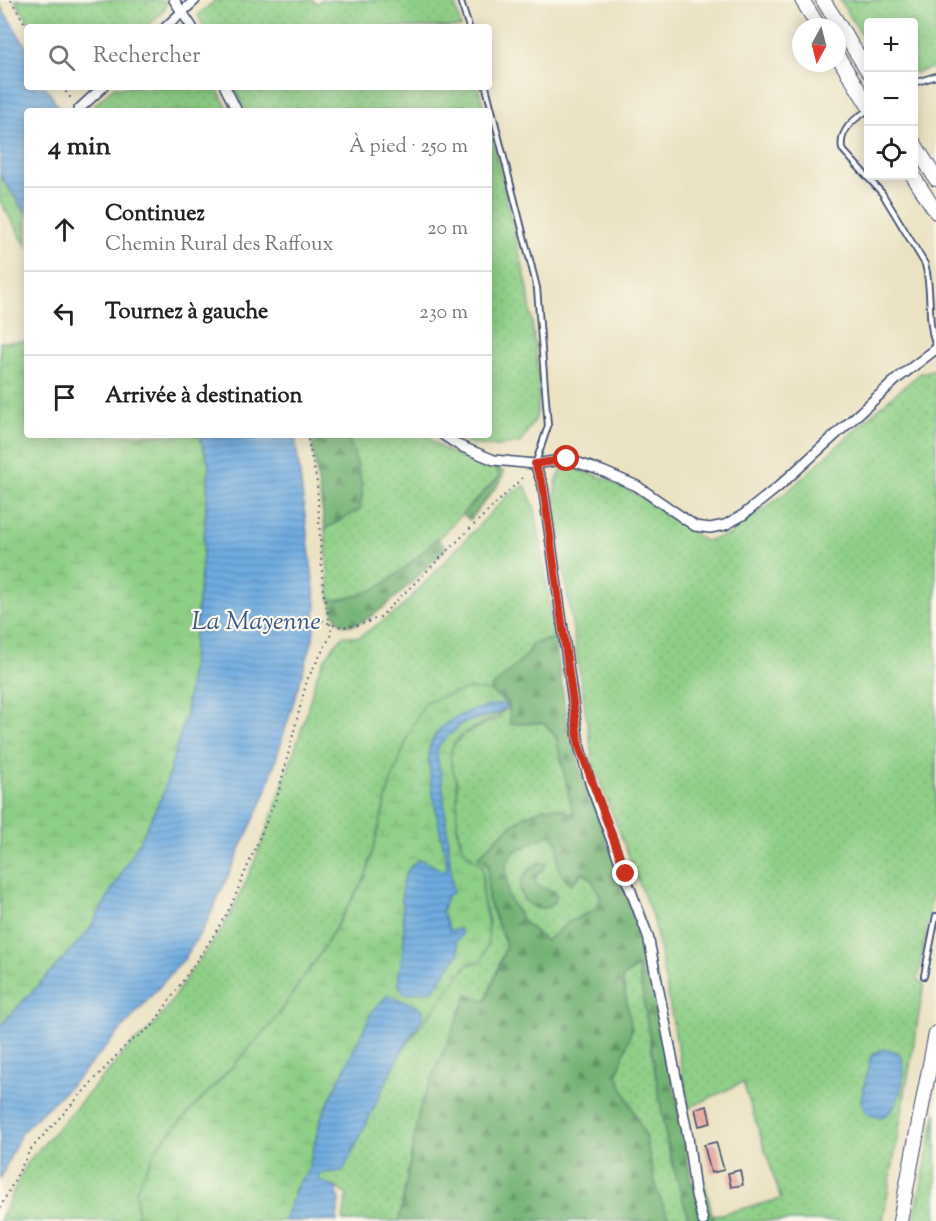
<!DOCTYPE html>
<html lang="fr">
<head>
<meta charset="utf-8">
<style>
  body { margin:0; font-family:"Sorts Mill Goudy",serif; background:#f6f6f6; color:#222 }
  .controls { position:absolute; right:18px; top:18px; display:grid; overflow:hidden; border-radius:6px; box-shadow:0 3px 15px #0003 }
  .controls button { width:54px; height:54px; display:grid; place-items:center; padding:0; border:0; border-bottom:2px solid #e0e0e0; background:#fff; color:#222; font:30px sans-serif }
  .compass { position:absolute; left:792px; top:18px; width:54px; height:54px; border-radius:50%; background:#fff; box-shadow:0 3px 15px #0003; rotate:187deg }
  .stop { position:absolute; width:18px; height:18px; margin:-14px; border:4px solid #c8321e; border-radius:50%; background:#fff }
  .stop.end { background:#c8321e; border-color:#fff; box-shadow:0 2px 6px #0008 }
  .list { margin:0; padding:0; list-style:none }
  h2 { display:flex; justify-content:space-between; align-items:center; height:78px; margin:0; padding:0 24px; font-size:26px }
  h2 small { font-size:20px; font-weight:400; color:#767676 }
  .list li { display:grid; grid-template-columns:39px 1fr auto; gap:18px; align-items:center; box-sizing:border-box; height:84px; padding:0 24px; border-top:2px solid #e0e0e0 }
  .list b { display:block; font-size:22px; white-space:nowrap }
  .list p { margin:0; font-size:20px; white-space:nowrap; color:#767676 }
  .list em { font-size:20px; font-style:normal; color:#767676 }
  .icon { flex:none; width:33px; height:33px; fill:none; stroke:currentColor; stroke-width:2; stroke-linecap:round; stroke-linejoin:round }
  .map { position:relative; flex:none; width:936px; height:1221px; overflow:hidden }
  .search { position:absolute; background:#fff; box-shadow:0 3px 15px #0003; left:24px; top:24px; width:468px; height:66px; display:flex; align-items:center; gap:15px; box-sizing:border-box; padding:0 21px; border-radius:6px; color:#767676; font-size:22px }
  .panel { position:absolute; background:#fff; box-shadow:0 3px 15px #0003; left:24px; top:108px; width:468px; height:330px; border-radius:6px }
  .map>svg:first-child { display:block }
  .grass { fill:url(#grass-dots); stroke:#547f72; stroke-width:1.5; fill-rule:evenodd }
  .forest { fill:url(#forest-firs); stroke:#467068; stroke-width:1.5; fill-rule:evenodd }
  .wetland { fill:url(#wetland-marsh); stroke:#547f72; stroke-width:1.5 }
  .water { fill:url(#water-rules); stroke:#446d9e; stroke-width:1.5 }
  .building { fill:url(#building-back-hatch) }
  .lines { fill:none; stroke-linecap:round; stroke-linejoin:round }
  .service-casing { stroke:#3a4a6d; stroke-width:8 }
  .minor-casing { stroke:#3a4a6d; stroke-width:12 }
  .secondary-casing { stroke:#3a4a6d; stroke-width:16 }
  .path { stroke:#3a4a6d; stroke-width:2; stroke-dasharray:1.5 4.5; stroke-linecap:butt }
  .service { stroke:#fff; stroke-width:4.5 }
  .minor { stroke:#fff; stroke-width:9 }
  .secondary { stroke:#fff; stroke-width:14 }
  .route { stroke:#c8321e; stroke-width:8 }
  .labels { text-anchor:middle; stroke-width:4.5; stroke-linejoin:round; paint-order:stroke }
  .water-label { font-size:26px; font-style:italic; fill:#385a8b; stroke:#fbf7ec }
</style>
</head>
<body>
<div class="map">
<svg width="936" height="1221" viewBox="0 0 936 1221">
  <defs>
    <pattern id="grass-dots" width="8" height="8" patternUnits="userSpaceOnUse" patternTransform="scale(1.5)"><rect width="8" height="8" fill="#8ecf86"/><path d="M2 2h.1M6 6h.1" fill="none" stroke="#7ab276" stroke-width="1.8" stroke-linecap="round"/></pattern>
    <pattern id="forest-firs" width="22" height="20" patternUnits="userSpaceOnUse" patternTransform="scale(1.5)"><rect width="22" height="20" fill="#72b273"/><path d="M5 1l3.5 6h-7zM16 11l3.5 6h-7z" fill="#5d9162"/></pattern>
    <pattern id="wetland-marsh" width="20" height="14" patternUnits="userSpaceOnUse" patternTransform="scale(1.5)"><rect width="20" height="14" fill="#8ecf86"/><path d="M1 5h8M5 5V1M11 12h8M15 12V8" fill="none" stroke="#7ab276"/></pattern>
    <pattern id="water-rules" width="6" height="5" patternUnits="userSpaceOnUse" patternTransform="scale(1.5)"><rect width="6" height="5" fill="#6eabdf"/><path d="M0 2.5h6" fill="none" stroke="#5a8cb8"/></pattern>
    <pattern id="building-back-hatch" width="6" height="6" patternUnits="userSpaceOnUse" patternTransform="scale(1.5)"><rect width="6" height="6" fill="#ecaca5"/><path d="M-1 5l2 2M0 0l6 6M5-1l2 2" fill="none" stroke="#ca9490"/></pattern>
  </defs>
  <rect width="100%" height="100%" fill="#fbf7ec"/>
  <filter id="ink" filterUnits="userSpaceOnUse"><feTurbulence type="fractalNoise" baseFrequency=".0167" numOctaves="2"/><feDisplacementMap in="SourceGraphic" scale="12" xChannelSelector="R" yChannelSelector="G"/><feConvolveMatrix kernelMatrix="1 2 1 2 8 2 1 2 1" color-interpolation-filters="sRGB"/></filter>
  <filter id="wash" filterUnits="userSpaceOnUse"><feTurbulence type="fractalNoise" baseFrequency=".008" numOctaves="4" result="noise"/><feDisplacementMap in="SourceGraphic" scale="24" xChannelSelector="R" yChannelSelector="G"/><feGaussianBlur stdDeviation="1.35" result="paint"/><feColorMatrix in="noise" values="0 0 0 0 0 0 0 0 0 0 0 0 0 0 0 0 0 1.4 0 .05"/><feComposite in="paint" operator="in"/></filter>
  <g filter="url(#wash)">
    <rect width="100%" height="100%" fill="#ebe2c2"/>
    <g class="grass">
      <path d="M15 0H165V9L147 27H32Z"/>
      <path d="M216 0H313L317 4 321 0H454L461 27H204L198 15Z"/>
      <path d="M840 0H936V67L914 73V22H868V45Z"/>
      <path d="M114 87H216L229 111H88Z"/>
      <path d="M234 87H478L485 111H246Z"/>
      <path d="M489 126 528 289 540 388 536 418 520 443C500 447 470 449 454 435H489Z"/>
      <path d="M936 369V874L918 980 924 985 883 1221H714L713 1216 781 1199 743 1082 689 1108 654 921 594 767 554 506 556 482 563 468C610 470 668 514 705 541L729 535 788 491 889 399 921 373Z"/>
      <path d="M347 435H427C444 455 471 460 496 467L499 476C465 510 412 571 371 592 358 599 344 599 330 600L325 529 360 509 358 466Z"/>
      <path d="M525 485 535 509 555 638 532 644 526 656 491 689 509 703 510 724 544 723 556 737 574 817C540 790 502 833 478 857L488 866V899L506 946 486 1001 468 994 420 1107 399 1221H343L347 1195 337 1188V1221H284L308 1161 321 1118 404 1048 467 965 481 961 489 920 483 899V867L463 850 456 820 457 783 449 761 452 747 464 734 498 718 507 703 390 785 366 876 320 954 271 1025 158 1146 137 1190 138 1221H0L26 1164 133 1043C160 1025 170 1002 187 977 201 956 218 939 229 917 259 859 279 795 300 734 315 693 310 670 343 636L359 637 399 610 507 496Z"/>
      <path d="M550 834 558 842C558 860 554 872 571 884L583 872 591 879 601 897 597 909 567 923 546 941 524 922 508 896 506 863 514 852ZM540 862 535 883 540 888 553 891 523 900Z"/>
      <path d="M638 967 667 1143 689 1221H670L656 1188 645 1135 617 1076C626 1045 628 1009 622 976Z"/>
      <path d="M936 1112V1221H914Z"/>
    </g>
    <g class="forest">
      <path d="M330 435H347C355 457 367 485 360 509L325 529 312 443Z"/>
      <path d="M496 467 504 472 501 481 470 520 462 514 499 477Z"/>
      <path d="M437 538 446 548C429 564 366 635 343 624 334 620 333 608 330 600 378 598 404 570 437 538Z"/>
      <path d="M555 638 565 707 581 772 650 959 692 1183 704 1182 714 1221H689L667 1143 638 967 622 977 632 1029 617 1076 645 1135 656 1188 670 1221H399L420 1107 468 994 486 1001 506 946 488 899V866L478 857C496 839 533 799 562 809 566 810 570 814 574 816L556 737 544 723 510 724 509 703 490 689 526 656 532 644ZM550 834 558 842C558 860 554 872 571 884L583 872 591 879 601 897 596 909 567 923 546 941 524 922 508 897 506 863 514 852Z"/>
      <path d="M540 862 546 864 544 869 535 876V883C542 891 551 888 557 895 547 929 491 891 540 862Z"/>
    </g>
    <g class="wetland">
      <path d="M0 176 27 214V247L0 201Z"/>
      <path d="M27 341V435H199L209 464 203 555 186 715 163 794 142 837 88 932 0 1026V342Z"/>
      <path d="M469 689 489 691 509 706C493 723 466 726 454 745 444 760 456 771 457 785 458 806 453 828 463 848 466 855 477 862 483 867 483 878 481 890 483 901 488 923 493 940 481 961L467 965 401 1052 423 1017 373 1010 321 1118 308 1171 297 1185 284 1221H138L136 1190 158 1146 271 1025 320 954 366 876 390 785 410 731 426 701Z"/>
    </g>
    <g class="water">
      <path d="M0 5 27 48V87H46L61 111H27V214L0 175Z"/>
      <path d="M199 435H295L316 604 313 639 265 795 206 924 185 958 80 1076 21 1133 0 1180V1026L88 932 142 837 163 794 186 715 203 555 209 464Z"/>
      <path d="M506 704 508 707 497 713 461 724 439 745 436 752 442 780 453 893 447 895 442 912 450 931 460 929 462 935 456 941 459 953 433 990 405 994 398 984C400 968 404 950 404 933 405 907 392 878 418 860 430 860 434 870 446 871L447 865C443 841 424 766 430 746 440 716 479 706 506 704Z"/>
      <path d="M388 995 423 1009V1017L401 1052 343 1171 324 1173 318 1177 320 1181 336 1188 339 1200 337 1221H284L297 1185 308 1171 321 1118 373 1010Z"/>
      <path d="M883 1049 899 1053C909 1066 900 1128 871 1115 865 1112 862 1107 861 1100L871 1056Z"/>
    </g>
    <g id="blocks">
      <g class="building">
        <path d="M707 1106 711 1123 699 1126 695 1109Z"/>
        <path d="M716 1142 724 1170 711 1173 704 1145Z"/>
        <path d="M740 1170 743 1185 731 1187 728 1173Z"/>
      </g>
    </g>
  </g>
  <g filter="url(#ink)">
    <use href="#blocks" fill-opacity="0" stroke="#3a4a6d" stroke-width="1.5"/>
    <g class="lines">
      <g class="service-casing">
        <g id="service">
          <path d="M460 0 469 27"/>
          <path d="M914 83 936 76"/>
          <path d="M486 87 537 288 548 426 536 462"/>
          <path d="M868 110C854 119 839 130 842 149L882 193 925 264C933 292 926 320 936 347"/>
          <path d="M924 976 936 916"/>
        </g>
      </g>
      <g class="minor-casing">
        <g id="minor">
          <path d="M174 0 192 27"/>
          <path d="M166 27 195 0"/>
          <path d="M225 87 237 111"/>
          <path d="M79 109 103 87"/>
          <path d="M443 435 460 446 494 460 535 464 567 459 602 471 637 486 695 526 710 528 725 525 743 515 778 487 898 378 936 349"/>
          <path d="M535 464 543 486 579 745 591 786 648 936 688 1137 695 1191 703 1221"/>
        </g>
      </g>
      <g class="secondary-casing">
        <g id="secondary">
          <path d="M802 0 819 27"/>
          <path d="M823 0 868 71"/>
          <path d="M837 55 868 105"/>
          <path d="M914 143 936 179"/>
          <path d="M913 176 936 212"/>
          <path d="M900 1221 936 1033"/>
        </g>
      </g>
      <g class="path">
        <path d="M11 0 27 27"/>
        <path d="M62 87 73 101"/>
        <path d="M322 620C343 632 358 626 380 617L525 475"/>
        <path d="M0 1208 30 1150 127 1044 152 1026 212 938 230 908 278 794 307 680 332 633 323 591 317 483 307 435"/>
      </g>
      <use href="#service" class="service"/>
      <use href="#minor" class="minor"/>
      <use href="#secondary" class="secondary"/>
    </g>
  </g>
  <g class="lines" filter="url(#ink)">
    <path class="route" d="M567 459 535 464 543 486 579 746 626 874"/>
  </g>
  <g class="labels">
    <g class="water-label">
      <text x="256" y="629">La Mayenne</text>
    </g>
  </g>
</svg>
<div class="controls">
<button>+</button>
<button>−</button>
<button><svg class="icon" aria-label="locate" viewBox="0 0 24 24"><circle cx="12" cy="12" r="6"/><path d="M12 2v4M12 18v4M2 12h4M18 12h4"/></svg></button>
</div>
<svg class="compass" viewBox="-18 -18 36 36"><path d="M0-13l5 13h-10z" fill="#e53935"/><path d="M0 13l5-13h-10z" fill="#767676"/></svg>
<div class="stop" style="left:567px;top:459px"></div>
<div class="stop end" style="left:626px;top:874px"></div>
<div class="search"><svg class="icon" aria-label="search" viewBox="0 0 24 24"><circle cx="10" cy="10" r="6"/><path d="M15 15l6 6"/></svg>Rechercher</div>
<section class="panel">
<h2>4 min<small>À pied · 250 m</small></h2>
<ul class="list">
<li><svg class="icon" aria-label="ahead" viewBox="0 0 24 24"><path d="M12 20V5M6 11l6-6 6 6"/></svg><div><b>Continuez</b><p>Chemin Rural des Raffoux</p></div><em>20 m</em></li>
<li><svg class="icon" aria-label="left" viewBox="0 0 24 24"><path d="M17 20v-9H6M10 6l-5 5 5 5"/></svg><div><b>Tournez à gauche</b></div><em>230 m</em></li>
<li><svg class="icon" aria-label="arrive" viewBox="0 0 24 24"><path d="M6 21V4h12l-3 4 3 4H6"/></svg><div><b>Arrivée à destination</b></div></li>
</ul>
</section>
</div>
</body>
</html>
